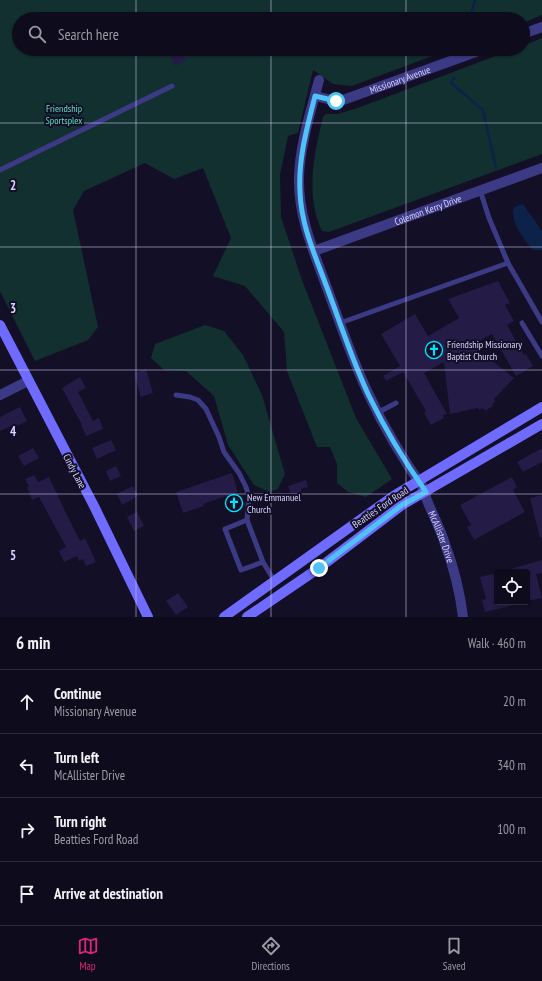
<!DOCTYPE html>
<html lang="en">
<head>
<meta charset="utf-8">
<style>
  body { margin:0; font-family:"PT Sans Narrow",sans-serif; background:#1c1929; color:#f1f3f6 }
  .controls { position:absolute; right:12px; bottom:12px; display:grid; overflow:hidden; border-radius:4px; box-shadow:0 1px 3px #0004 }
  .controls button { width:36px; height:36px; display:grid; place-items:center; padding:0; border:0; border-bottom:1px solid #2e2b3b; background:#0e0b1c; color:#f1f3f6; font:20px sans-serif }
  .stop { position:absolute; width:12px; height:12px; margin:-9px; border:3px solid #4fc3f7; border-radius:50%; background:#fff }
  .stop.end { background:#4fc3f7; border-color:#fff; box-shadow:0 1px 4px #0008 }
  .list { margin:0; padding:0; list-style:none }
  h2 { display:flex; justify-content:space-between; align-items:center; height:52px; margin:0; padding:0 16px; font-size:17px }
  h2 small { font-size:13px; font-weight:400; color:#9b9ba3 }
  .list li { display:grid; grid-template-columns:26px 1fr auto; gap:12px; align-items:center; box-sizing:border-box; height:64px; padding:0 16px; border-top:1px solid #2e2b3b }
  .list b { display:block; font-size:15px; white-space:nowrap }
  .list p { margin:0; font-size:13px; white-space:nowrap; color:#9b9ba3 }
  .list em { font-size:13px; font-style:normal; color:#9b9ba3 }
  .icon { flex:none; width:22px; height:22px; fill:none; stroke:currentColor; stroke-width:2; stroke-linecap:round; stroke-linejoin:round }
  .map { position:relative; flex:none; width:542px; height:617px; overflow:hidden }
  .search { position:absolute; background:#0e0b1c; box-shadow:0 1px 3px #0004; left:12px; right:12px; top:12px; height:44px; display:flex; align-items:center; gap:10px; box-sizing:border-box; padding:0 14px; border-radius:22px; color:#9b9ba3; font-size:15px }
  .sheet { height:308px; background:#0e0b1c }
  nav { display:flex; justify-content:space-around; align-items:center; box-sizing:border-box; height:56px; border-top:1px solid #2e2b3b; background:#0e0b1c; font-size:11px; color:#9b9ba3 }
  nav a { display:grid; justify-items:center; gap:2px }
  nav .on { color:#db2777 }
  .map>svg:first-child { display:block }
  .green { fill:#12302f }
  .water { fill:#0c2248 }
  .lines { fill:none; stroke-linecap:round; stroke-linejoin:round }
  .stream { stroke:#0c2248; stroke-width:2.5 }
  .building { fill:#241b47 }
  .service { stroke:#3d3a85; stroke-width:5 }
  .minor { stroke:#3d3a85; stroke-width:10 }
  .secondary { stroke:#6f6bff; stroke-width:10 }
  .route { stroke:#4fc3f7; stroke-width:5 }
  .grid { fill:none; stroke:#d9d4ff; stroke-width:1; stroke-opacity:0.55 }
  .labels { text-anchor:middle; stroke-width:4; stroke-linejoin:round; paint-order:stroke }
  .street-label { font-size:10px; fill:#d9d4ff; stroke:#130f26 }
  .park-label { font-size:10px; fill:#5fe0c0; stroke:#130f26 }
  .poi-label { font-size:10px; fill:#d9d4ff; stroke:#130f26; text-anchor:start }
  .grid-label { font-size:13px; text-anchor:middle; font-weight:bold; fill:#d9d4ff; stroke:#130f26; stroke-width:4; stroke-linejoin:round; paint-order:stroke }
</style>
</head>
<body>
<div class="map">
<svg width="542" height="617" viewBox="0 0 542 617">
  <rect width="100%" height="100%" fill="#130f26"/>
  <g class="green">
    <path d="M0 0H542V15L523 23V19H19V49H451L352 86 333 84 313 70 298 133 288 136 280 175 281 217 302 280 356 418 392 479 366 497 348 492 337 483V464L330 447H317L287 371 284 332 245 286 213 276 231 238 203 168 174 179 145 163 84 191 73 210 98 327 88 340 35 361 0 291Z"/>
    <path d="M542 38V154L329 232 322 231C305 195 314 154 323 117L326 114H337L355 109 514 49H523V46Z"/>
    <path d="M205 325 224 331 243 355 262 395 285 474 278 489 269 492 254 485 228 445 214 396 186 371 164 370 151 358 155 344Z"/>
  </g>
  <path class="water" d="M523 204 542 231V250H533C524 240 512 224 513 210L515 207Z"/>
  <g class="lines">
    <g class="stream">
      <path d="M470 19 475 0"/>
      <path d="M454 78 451 83 483 110 496 168"/>
    </g>
  </g>
  <g class="building">
    <path d="M173 49H180L186 60 175 66 168 51Z"/>
    <path d="M498 281 510 303 505 305 514 321 507 325 524 355 526 354 533 366 516 376 492 334 472 345 514 378 494 399 495 402 492 404 493 406 485 411 483 408 479 410 478 408 450 414 444 362 424 373 447 414 443 415 444 418 431 425 424 413 426 411 403 372 386 381 383 376 400 366 381 334 415 314 428 336 459 318 448 299Z"/>
    <path d="M146 369 153 393 141 397 134 373Z"/>
    <path d="M80 377 86 388 78 392 93 421 99 418 103 429 86 436 81 425H82L62 388Z"/>
    <path d="M20 407 27 421 17 426 16 424 0 431V417Z"/>
    <path d="M111 440 116 450 97 459 92 448Z"/>
    <path d="M33 448 39 458 24 466 18 456Z"/>
    <path d="M542 448V462L523 472 517 462Z"/>
    <path d="M116 466 121 476 110 481 106 471Z"/>
    <path d="M232 473 238 492 203 504 204 506 183 513 176 492Z"/>
    <path d="M34 475 38 482 49 477 65 511 80 541 85 538 96 562 86 566 83 559 79 561 77 556 64 562 59 551 66 547 39 497 32 500 27 487 29 486 25 479Z"/>
    <path d="M512 477 517 487 513 490 525 512 474 540 467 527 471 525 460 505Z"/>
    <path d="M306 480 308 487 301 489 302 494 292 497 288 486Z"/>
    <path d="M133 486 138 496 122 505 117 494Z"/>
    <path d="M542 495V537L540 538 530 498Z"/>
    <path d="M137 512 144 526 134 531 127 517Z"/>
    <path d="M542 560V573L536 574 542 598 527 601V572H508L507 570Z"/>
    <path d="M497 573V602H514V605L485 612 482 600 486 599 480 577Z"/>
    <path d="M178 593 188 607 176 615 166 601Z"/>
  </g>
  <g class="lines">
    <g class="service">
      <path d="M0 170 172 86"/>
      <path d="M508 263 542 322"/>
      <path d="M340 323 508 263 489 218 480 190"/>
      <path d="M522 323 542 356"/>
      <path d="M176 395 190 397 198 400 206 409 219 437 224 452 239 473 246 487 249 497 247 520 263 562 275 582"/>
      <path d="M377 413 396 403"/>
      <path d="M247 520 225 529 241 570 263 562"/>
    </g>
    <g class="minor">
      <path d="M523 34 542 27"/>
      <path id="s1" d="M319 80C311 111 300 144 299 177 298 217 314 252 327 288 340 323 352 359 368 393 384 428 404 461 426 492V498C432 513 440 528 445 544 454 568 460 592 463 617"/>
      <path id="s2" d="M315 96 336 101 343 100 484 49"/>
      <path id="s3" d="M314 251 542 168"/>
      <path d="M0 395 28 381"/>
    </g>
    <g class="secondary">
      <path d="M0 325 94 506 148 617"/>
      <path d="M224 617 395 495 542 407"/>
      <path d="M247 617 319 568 402 505 542 424"/>
    </g>
  </g>
  <g class="lines">
    <path class="route" d="M319 568 402 505 426 492C405 462 385 429 369 396 352 360 340 322 326 285 315 255 301 225 300 192 298 159 307 128 315 96L336 101"/>
  </g>
  <path class="grid" d="M136 0V19M271 0V19M406 0V19M136 49V617M271 49V617M406 49V617M0 123H542M0 247H542M0 370H542M0 494H542"/>
  <defs>
    <g id="church-ring" transform="scale(0.9)"><circle r="9.5" fill="#130f26" stroke="#00e5ff" stroke-width="1.5"/><path d="M-1.2-6h2.4v3.5h3.3v2.4h-3.3V6h-2.4V-.1h-3.3v-2.4h3.3Z" fill="#00e5ff"/></g>
  </defs>
  <g fill-rule="evenodd">
    <use href="#church-ring" x="434" y="350"/>
    <use href="#church-ring" x="234" y="503"/>
  </g>
  <g class="labels">
    <g class="street-label">
      <text dy="4" stroke="none"><textPath href="#s2" startOffset="89">Missionary Avenue</textPath></text>
      <text dy="4" stroke="none"><textPath href="#s3" startOffset="121">Colemon Kerry Drive</textPath></text>
      <text transform="translate(75 471) rotate(62)" y="4">Cindy Lane</text>
      <text transform="translate(380 507) rotate(-34)" y="4">Beatties Ford Road</text>
      <text dy="4" stroke="none"><textPath href="#s1" startOffset="490">McAllister Drive</textPath></text>
    </g>
    <g class="park-label">
      <text x="64" y="112">Friendship<tspan x="64" dy="12">Sportsplex</tspan></text>
    </g>
    <g class="poi-label">
      <text x="447" y="348">Friendship Missionary<tspan x="447" dy="12">Baptist Church</tspan></text>
      <text x="247" y="501">New Emmanuel<tspan x="247" dy="12">Church</tspan></text>
    </g>
  </g>
  <g class="grid-label">
    <text x="13" y="190">2</text>
    <text x="13" y="313">3</text>
    <text x="13" y="436">4</text>
    <text x="13" y="560">5</text>
  </g>
</svg>
<div class="controls">
<button><svg class="icon" aria-label="locate" viewBox="0 0 24 24"><circle cx="12" cy="12" r="6"/><path d="M12 2v4M12 18v4M2 12h4M18 12h4"/></svg></button>
</div>
<div class="stop" style="left:336px;top:101px"></div>
<div class="stop end" style="left:319px;top:568px"></div>
<div class="search"><svg class="icon" aria-label="search" viewBox="0 0 24 24"><circle cx="10" cy="10" r="6"/><path d="M15 15l6 6"/></svg>Search here</div>
</div>
<section class="sheet">
<h2>6 min<small>Walk · 460 m</small></h2>
<ul class="list">
<li><svg class="icon" aria-label="ahead" viewBox="0 0 24 24"><path d="M12 20V5M6 11l6-6 6 6"/></svg><div><b>Continue</b><p>Missionary Avenue</p></div><em>20 m</em></li>
<li><svg class="icon" aria-label="left" viewBox="0 0 24 24"><path d="M17 20v-9H6M10 6l-5 5 5 5"/></svg><div><b>Turn left</b><p>McAllister Drive</p></div><em>340 m</em></li>
<li><svg class="icon" aria-label="right" viewBox="0 0 24 24"><path d="M7 20v-9h11M14 6l5 5-5 5"/></svg><div><b>Turn right</b><p>Beatties Ford Road</p></div><em>100 m</em></li>
<li><svg class="icon" aria-label="arrive" viewBox="0 0 24 24"><path d="M6 21V4h12l-3 4 3 4H6"/></svg><div><b>Arrive at destination</b></div></li>
</ul>
</section>
<nav>
<a class="on"><svg class="icon" aria-label="map" viewBox="0 0 24 24"><path d="M3 6l6-2 6 2 6-2v14l-6 2-6-2-6 2zM9 4v14M15 6v14"/></svg>Map</a>
<a><svg class="icon" aria-label="directions" viewBox="0 0 24 24"><path d="M12 3l9 9-9 9-9-9zM9 14v-3h6M13 9l2 2-2 2"/></svg>Directions</a>
<a><svg class="icon" aria-label="saved" viewBox="0 0 24 24"><path d="M7 4h10v16l-5-4-5 4z"/></svg>Saved</a>
</nav>
</body>
</html>
